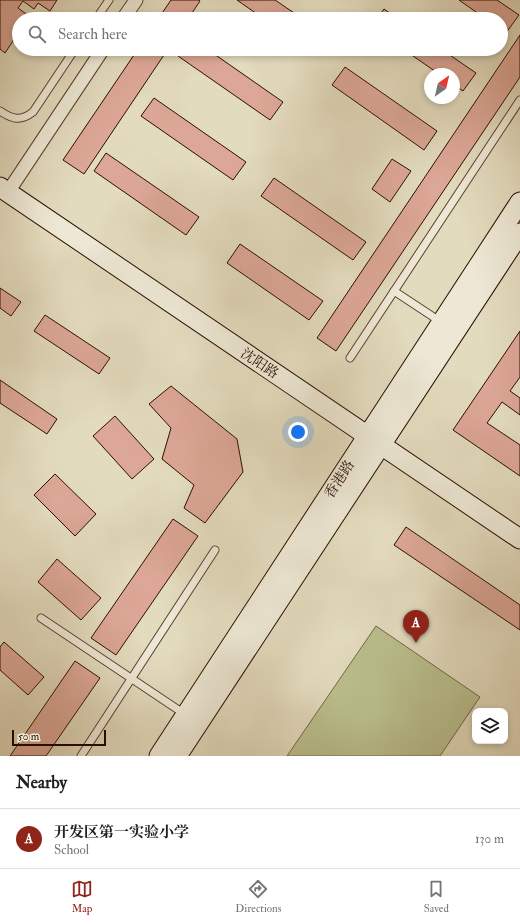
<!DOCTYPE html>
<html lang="en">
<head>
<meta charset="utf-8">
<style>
  body { margin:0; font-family:"IM FELL Double Pica","Noto Serif SC",serif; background:#f6f6f6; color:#202124 }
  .controls { position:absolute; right:12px; bottom:12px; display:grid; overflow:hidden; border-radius:8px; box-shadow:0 2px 6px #0003 }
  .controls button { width:36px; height:36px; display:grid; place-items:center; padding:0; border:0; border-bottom:1px solid #e0e0e0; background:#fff; color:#202124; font:20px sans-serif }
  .compass { position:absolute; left:424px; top:68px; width:36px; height:36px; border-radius:50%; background:#fff; box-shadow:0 2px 6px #0003; rotate:34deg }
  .scale { position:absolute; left:12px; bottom:10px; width:94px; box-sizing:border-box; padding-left:4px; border:2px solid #2b0e00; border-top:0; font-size:11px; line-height:14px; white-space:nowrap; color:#2b0e00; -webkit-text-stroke:3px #ede8d5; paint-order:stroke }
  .you { position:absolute; left:298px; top:432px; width:14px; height:14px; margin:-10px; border:3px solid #fff; border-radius:50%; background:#1a73e8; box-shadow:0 0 0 6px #1a73e833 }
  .badge { display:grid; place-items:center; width:26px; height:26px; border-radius:50%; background:#8f2418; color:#fff; font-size:13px; font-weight:700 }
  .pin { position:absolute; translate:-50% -33px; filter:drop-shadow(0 1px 2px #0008) }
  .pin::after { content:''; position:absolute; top:21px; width:14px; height:12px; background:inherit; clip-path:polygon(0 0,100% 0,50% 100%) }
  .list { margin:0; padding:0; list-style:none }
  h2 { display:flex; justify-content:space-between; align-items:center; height:52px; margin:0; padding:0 16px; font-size:17px }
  h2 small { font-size:13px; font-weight:400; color:#757577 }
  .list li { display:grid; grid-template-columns:26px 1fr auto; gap:12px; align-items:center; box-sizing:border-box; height:60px; padding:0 16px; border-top:1px solid #e0e0e0 }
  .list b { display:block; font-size:15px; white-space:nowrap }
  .list p { margin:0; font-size:13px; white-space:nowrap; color:#757577 }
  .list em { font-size:13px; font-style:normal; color:#757577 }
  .icon { flex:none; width:22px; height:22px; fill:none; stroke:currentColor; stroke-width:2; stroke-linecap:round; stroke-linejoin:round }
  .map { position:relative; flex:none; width:520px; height:756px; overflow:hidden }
  .search { position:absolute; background:#fff; box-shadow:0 2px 6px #0003; left:12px; right:12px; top:12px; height:44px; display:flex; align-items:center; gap:10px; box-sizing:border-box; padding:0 14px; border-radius:22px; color:#757577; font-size:15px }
  .sheet { height:112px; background:#fff }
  nav { display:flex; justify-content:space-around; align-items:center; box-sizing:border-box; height:56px; border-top:1px solid #e0e0e0; background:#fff; font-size:11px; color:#757577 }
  nav a { display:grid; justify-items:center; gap:2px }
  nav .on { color:#8f2418 }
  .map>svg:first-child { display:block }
  .green { fill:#babe8d; stroke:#726646 }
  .building { fill:#dca796; stroke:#2b0e00 }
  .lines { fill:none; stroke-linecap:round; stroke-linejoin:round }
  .lane-casing { stroke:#594130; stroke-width:9 }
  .street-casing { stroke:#594130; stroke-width:15 }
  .secondary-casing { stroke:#2b0e00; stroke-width:21 }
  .lane { stroke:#ede8d5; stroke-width:7 }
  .street { stroke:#ede8d5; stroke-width:13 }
  .secondary { stroke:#ede8d5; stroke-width:19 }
  .labels { text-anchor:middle; stroke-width:3.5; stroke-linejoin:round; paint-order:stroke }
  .street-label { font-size:14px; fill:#2b0e00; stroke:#ede8d5 }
</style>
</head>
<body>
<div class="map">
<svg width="520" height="756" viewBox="0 0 520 756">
  <rect width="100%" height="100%" fill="#e3dbbe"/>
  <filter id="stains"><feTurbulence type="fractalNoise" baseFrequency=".005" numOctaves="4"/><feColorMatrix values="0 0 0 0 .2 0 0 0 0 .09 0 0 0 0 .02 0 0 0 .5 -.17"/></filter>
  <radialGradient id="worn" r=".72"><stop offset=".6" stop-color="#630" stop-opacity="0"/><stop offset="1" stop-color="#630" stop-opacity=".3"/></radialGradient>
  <path class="green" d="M376 626 480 697 440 756H287Z"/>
  <g class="building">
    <path d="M0 0H57L50 11 38 3 34 9 23 1 18 8 29 16 27 19H19V32L5 53 0 49Z"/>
    <path d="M171 0H198L200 1 188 19H158Z"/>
    <path d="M237 0H275L303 19H264Z"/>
    <path d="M459 0H497L519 15 506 33 501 29V19H486Z"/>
    <path d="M384 9 398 19H377Z"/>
    <path d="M520 35V77L336 351 317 338Z"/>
    <path d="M138 49H168L84 174 63 160Z"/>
    <path d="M183 49H207L283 102 270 120 178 56Z"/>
    <path d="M307 49H317L314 54Z"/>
    <path d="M403 49H441L476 73 463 91 454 85V74H439Z"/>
    <path d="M345 67 437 131 424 150 332 85Z"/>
    <path d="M154 98 246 162 233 180 141 116Z"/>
    <path d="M106 153 199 217 186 235 94 171Z"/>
    <path d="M392 159 411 171 390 202 372 189Z"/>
    <path d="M274 178 366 242 353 260 261 196Z"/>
    <path d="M240 244 323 301 309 320 227 263Z"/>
    <path d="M0 288 21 302 11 316 0 308Z"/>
    <path d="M45 315 110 358 99 374 34 331Z"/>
    <path d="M520 331V377L510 391 520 398V415L502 402 487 423 520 445V476L453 430Z"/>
    <path d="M0 380 57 419 47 434 0 403Z"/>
    <path d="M171 386 237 439 243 472 205 523 184 508 194 485 162 459 171 428 149 404Z"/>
    <path d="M115 416 154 459 132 479 93 436Z"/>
    <path d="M55 474 96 514 75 536 34 495Z"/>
    <path d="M173 519 198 536 116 655 91 638Z"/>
    <path d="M406 527 520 605V630L394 545Z"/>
    <path d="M57 559 101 598 81 620 38 582Z"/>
    <path d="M4 642 44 677 28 695 0 670V647Z"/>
    <path d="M75 661 100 678 46 756H10Z"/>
  </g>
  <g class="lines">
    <g class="lane-casing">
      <g id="lane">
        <path d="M96 19 109 0"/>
        <path d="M0 111C12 119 20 122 33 112L75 49"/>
        <path d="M394 291 441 322"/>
        <path d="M350 358 520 100"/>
        <path d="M41 618 186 715"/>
        <path d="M81 756 215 550"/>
      </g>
    </g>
    <g class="street-casing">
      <g id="street">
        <path d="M123 19 136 0"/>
        <path d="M8 192 103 49"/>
      </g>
    </g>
    <g class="secondary-casing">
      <g id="secondary">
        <path d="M0 187 520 539"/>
        <path d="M159 756 520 202"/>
        <path d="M177 756 520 233"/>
      </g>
    </g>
    <use href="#lane" class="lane"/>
    <use href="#street" class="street"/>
    <use href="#secondary" class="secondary"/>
  </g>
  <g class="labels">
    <g class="street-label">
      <text transform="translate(260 363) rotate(34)" y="5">沈阳路</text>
      <text transform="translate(339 479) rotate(-57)" y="5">香港路</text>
    </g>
  </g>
  <rect width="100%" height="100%" filter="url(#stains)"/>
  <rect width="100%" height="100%" fill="url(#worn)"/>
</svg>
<div class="controls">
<button><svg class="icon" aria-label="layers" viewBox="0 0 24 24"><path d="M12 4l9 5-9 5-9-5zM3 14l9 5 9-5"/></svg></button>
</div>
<svg class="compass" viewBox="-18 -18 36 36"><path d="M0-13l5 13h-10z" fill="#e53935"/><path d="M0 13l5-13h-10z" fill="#757577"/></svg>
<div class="scale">50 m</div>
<div class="you"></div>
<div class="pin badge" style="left:416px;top:643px">A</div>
<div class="search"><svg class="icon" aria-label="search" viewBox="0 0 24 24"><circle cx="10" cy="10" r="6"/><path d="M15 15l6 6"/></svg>Search here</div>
</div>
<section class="sheet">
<h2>Nearby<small></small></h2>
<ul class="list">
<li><span class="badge">A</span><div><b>开发区第一实验小学</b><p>School</p></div><em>130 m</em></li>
</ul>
</section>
<nav>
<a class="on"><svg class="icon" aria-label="map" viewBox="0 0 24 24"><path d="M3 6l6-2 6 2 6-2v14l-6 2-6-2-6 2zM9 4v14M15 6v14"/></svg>Map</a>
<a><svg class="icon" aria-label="directions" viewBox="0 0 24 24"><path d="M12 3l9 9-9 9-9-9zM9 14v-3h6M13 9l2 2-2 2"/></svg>Directions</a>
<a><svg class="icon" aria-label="saved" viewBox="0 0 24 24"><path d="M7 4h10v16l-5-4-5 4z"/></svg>Saved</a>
</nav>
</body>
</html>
